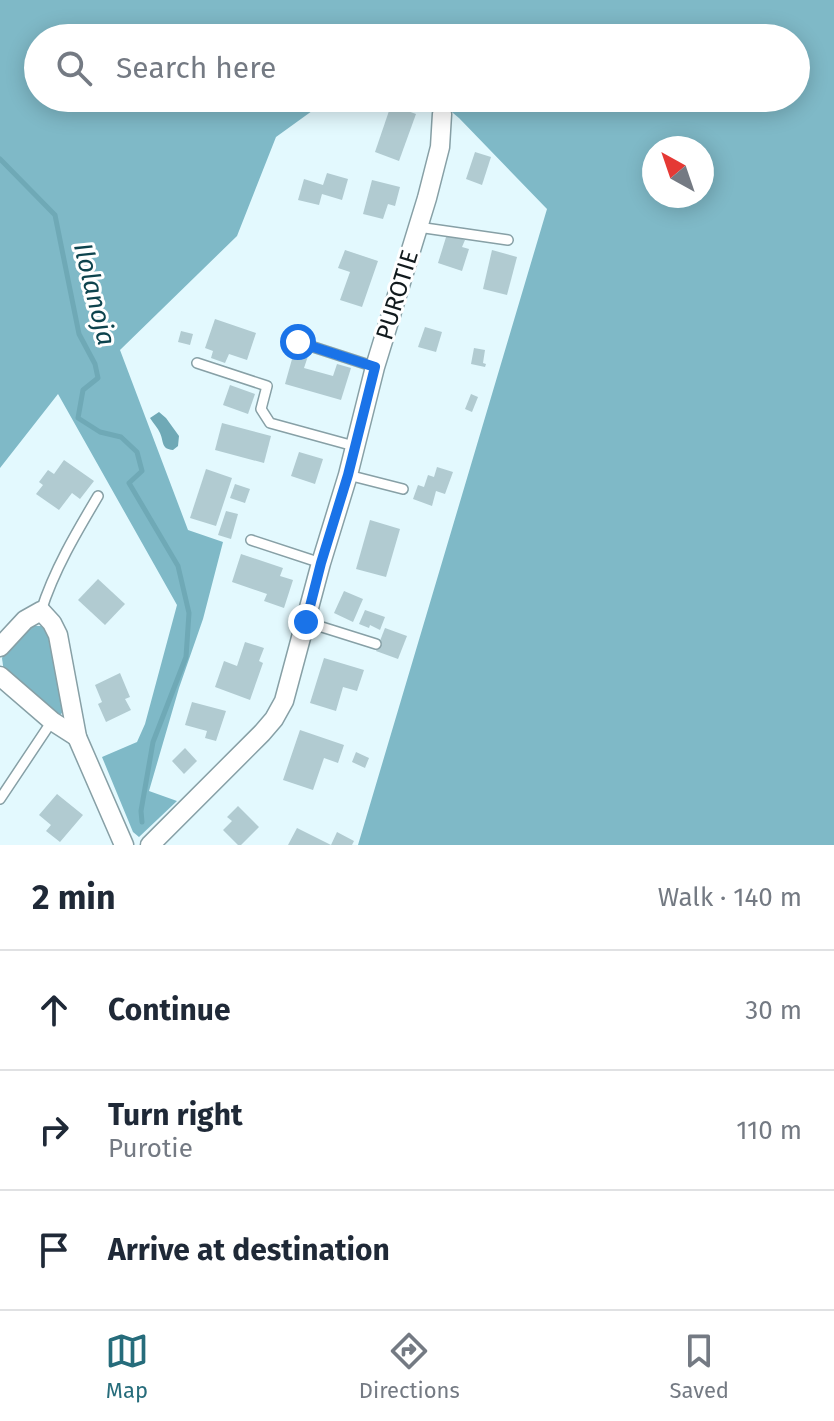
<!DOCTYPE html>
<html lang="en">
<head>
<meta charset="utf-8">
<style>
  body { margin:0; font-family:"Fira Sans",sans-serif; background:#f6f6f7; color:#1f2937 }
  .compass { position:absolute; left:642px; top:136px; width:72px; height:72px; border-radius:50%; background:#fff; box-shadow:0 4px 20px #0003; rotate:320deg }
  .stop { position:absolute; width:24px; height:24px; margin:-18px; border:6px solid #1a73e8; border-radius:50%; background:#fff }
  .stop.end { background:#1a73e8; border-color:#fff; box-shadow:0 2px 8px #0008 }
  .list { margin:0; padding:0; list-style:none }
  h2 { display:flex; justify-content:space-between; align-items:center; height:104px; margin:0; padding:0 32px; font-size:34px }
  h2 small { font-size:26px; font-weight:400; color:#747a83 }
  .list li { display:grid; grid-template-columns:52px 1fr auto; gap:24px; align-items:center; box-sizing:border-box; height:120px; padding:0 32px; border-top:2px solid #e0e1e3 }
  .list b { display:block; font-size:30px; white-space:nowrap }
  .list p { margin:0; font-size:26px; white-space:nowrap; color:#747a83 }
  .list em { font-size:26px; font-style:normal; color:#747a83 }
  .icon { flex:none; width:44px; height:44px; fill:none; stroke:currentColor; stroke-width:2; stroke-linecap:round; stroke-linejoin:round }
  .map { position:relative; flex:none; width:834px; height:845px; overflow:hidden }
  .search { position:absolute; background:#fff; box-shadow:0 4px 20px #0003; left:24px; right:24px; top:24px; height:88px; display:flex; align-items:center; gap:20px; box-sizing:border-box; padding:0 28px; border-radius:44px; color:#747a83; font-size:30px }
  .sheet { height:464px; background:#fff }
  nav { display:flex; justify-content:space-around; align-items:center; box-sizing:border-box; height:112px; border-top:2px solid #e0e1e3; background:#fff; font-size:22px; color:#747a83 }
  nav a { display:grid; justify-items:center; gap:4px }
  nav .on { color:#266c7b }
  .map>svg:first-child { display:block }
  .forest { fill:#7fb9c7; fill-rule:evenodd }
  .water { fill:#6fa9b6 }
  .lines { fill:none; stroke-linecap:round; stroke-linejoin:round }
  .stream { stroke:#6fa9b6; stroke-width:5 }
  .building { fill:#b1cbd1 }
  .lane-casing { stroke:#87a0a6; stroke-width:12 }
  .street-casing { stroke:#87a0a6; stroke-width:21 }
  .lane { stroke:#fff; stroke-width:9 }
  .street { stroke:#fff; stroke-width:18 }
  .route { stroke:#1a73e8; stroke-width:10 }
  .labels { text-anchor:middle; stroke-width:6; stroke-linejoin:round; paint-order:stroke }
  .street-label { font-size:24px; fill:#111a1d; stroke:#fff }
  .water-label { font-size:26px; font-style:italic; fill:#0d434d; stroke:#fff }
</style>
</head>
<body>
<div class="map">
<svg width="834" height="845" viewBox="0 0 834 845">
  <rect width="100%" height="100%" fill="#e3f9fe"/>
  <g class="forest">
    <path d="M0 0H834V845H358L547 209 459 118 435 98H796V38H38V98H330L276 137 237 236 120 350 188 530 223 542 203 619 179 688 149 791 177 801 139 837 133 832 102 757 137 742 145 724 177 605 58 394 0 468ZM654 148H702V196H654Z"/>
    <path d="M29 626H41L50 634 65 710 59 716 4 673 2 658 10 644Z"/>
  </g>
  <path class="water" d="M159 412 166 418 179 436 178 446 173 450C161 449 164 442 160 433 158 428 153 423 150 418Z"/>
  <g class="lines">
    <path class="stream" d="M0 159 55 215 79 334 95 364 98 378 83 390 78 418 100 432 121 437 137 452 142 471 129 483 178 566 189 613 186 657 153 742 141 811 142 822"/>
  </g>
  <g class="building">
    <path d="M391 105 416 114 399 161 375 152Z"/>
    <path d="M475 152 491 157 482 185 466 179Z"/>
    <path d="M327 173 348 179 342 200 322 194 319 205 298 200 304 179 323 185Z"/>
    <path d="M372 180 400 187 395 206 388 204 383 219 363 214Z"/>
    <path d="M447 234 465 240 462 247 469 249 462 271 438 263Z"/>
    <path d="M345 250 378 261 362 307 340 300 350 272 338 268Z"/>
    <path d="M492 250 517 257 507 295 483 289Z"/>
    <path d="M215 319 256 333 247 360 229 354 225 363 211 358 213 351 205 348Z"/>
    <path d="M425 327 442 332 436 352 418 347Z"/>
    <path d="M181 331 193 334 190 345 178 342Z"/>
    <path d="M474 348 485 350 483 363 486 364 485 367 471 364Z"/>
    <path d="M294 352 308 356 304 368 333 376 337 364 351 368 341 400 285 384Z"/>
    <path d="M230 385 255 394 248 414 223 405Z"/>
    <path d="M471 394 478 397 472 412 465 409Z"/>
    <path d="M222 423 271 436 264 463 215 450Z"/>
    <path d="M299 452 323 459 315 484 291 476Z"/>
    <path d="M64 460 94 481 80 499 72 493 59 510 36 494 43 485 39 482 48 470 54 474Z"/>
    <path d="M437 467 453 472 445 494 436 491 432 506 413 499 418 485 424 487 428 475 434 477Z"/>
    <path d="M206 469 232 478 216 526 190 518Z"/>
    <path d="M235 484 250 489 245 503 230 498Z"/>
    <path d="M226 511 238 514 231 539 218 535Z"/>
    <path d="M370 520 400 529 386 577 356 569Z"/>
    <path d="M241 554 283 568 280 576 293 580 284 608 264 601 267 594 232 582Z"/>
    <path d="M98 579 125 604 105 625 78 600Z"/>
    <path d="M344 591 363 599 353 622 334 613Z"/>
    <path d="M365 610 385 617 380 630 370 625 369 628 359 624Z"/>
    <path d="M385 628 407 636 398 659 376 651Z"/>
    <path d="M245 642 264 648 259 661 263 663 250 700 215 687 224 661 237 666Z"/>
    <path d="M324 658 364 670 357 691 343 687 336 711 310 703Z"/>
    <path d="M120 673 130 697 125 699 131 710 106 722 98 704 102 702 95 685Z"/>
    <path d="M192 702 226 711 216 741 205 738 207 731 185 725Z"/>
    <path d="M300 730 344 745 338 763 324 758 313 790 283 780Z"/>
    <path d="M185 748 197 761 184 774 172 761Z"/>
    <path d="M356 752 369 758 365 768 352 762Z"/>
    <path d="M57 794 83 815 60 842 46 831 51 825 39 815Z"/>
    <path d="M238 806 259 827 241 845H238L223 830 232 821 227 817Z"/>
    <path d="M297 828 331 845 337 832 354 841 352 845H288Z"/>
  </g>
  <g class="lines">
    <g class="lane-casing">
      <g id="lane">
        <path d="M418 227 508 240"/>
        <path d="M298 342 375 367"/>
        <path d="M197 363 267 386 261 409 270 423 354 446"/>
        <path d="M348 475 403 489"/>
        <path d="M251 540 321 563"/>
        <path d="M41 611C54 570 76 533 98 496"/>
        <path d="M306 622 376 644"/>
        <path d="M0 799 52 721"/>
      </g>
    </g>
    <g class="street-casing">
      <g id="street">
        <path d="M0 647 25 620 41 611 52 623 58 635 77 737 124 845"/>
        <path d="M0 676 52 721 77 737"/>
        <path d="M150 845 262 733 274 719 284 701 321 563 348 475 375 367 427 198 440 147 442 114"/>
      </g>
    </g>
    <use href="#lane" class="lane"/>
    <use href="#street" class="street"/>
  </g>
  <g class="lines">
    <path class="route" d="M298 342 375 367 348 475 321 563 306 622"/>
  </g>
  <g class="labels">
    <g class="street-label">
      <text transform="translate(397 295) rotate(-73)" y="8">PUROTIE</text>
    </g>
    <g class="water-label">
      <text transform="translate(95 294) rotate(76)" y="9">Ilolanoja</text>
    </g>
  </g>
</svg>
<svg class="compass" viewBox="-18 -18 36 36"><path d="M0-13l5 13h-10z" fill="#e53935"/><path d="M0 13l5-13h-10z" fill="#747a83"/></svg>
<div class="stop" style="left:298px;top:342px"></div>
<div class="stop end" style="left:306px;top:622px"></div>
<div class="search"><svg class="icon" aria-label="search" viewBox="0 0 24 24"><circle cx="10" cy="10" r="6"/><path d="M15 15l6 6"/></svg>Search here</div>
</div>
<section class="sheet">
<h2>2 min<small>Walk · 140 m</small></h2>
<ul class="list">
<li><svg class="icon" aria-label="ahead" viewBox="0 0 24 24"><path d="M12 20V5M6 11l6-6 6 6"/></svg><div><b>Continue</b></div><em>30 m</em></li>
<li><svg class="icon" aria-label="right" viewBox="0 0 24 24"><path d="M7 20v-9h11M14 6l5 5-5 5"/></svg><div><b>Turn right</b><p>Purotie</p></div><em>110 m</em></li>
<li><svg class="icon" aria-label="arrive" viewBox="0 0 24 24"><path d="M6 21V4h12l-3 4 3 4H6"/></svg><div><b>Arrive at destination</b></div></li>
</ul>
</section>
<nav>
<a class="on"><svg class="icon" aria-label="map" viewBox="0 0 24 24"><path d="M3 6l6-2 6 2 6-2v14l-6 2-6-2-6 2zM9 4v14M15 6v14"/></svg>Map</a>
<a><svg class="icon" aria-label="directions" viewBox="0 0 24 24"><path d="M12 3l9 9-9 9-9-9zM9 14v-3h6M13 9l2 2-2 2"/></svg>Directions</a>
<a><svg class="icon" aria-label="saved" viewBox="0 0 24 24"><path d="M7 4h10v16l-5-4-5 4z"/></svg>Saved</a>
</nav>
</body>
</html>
